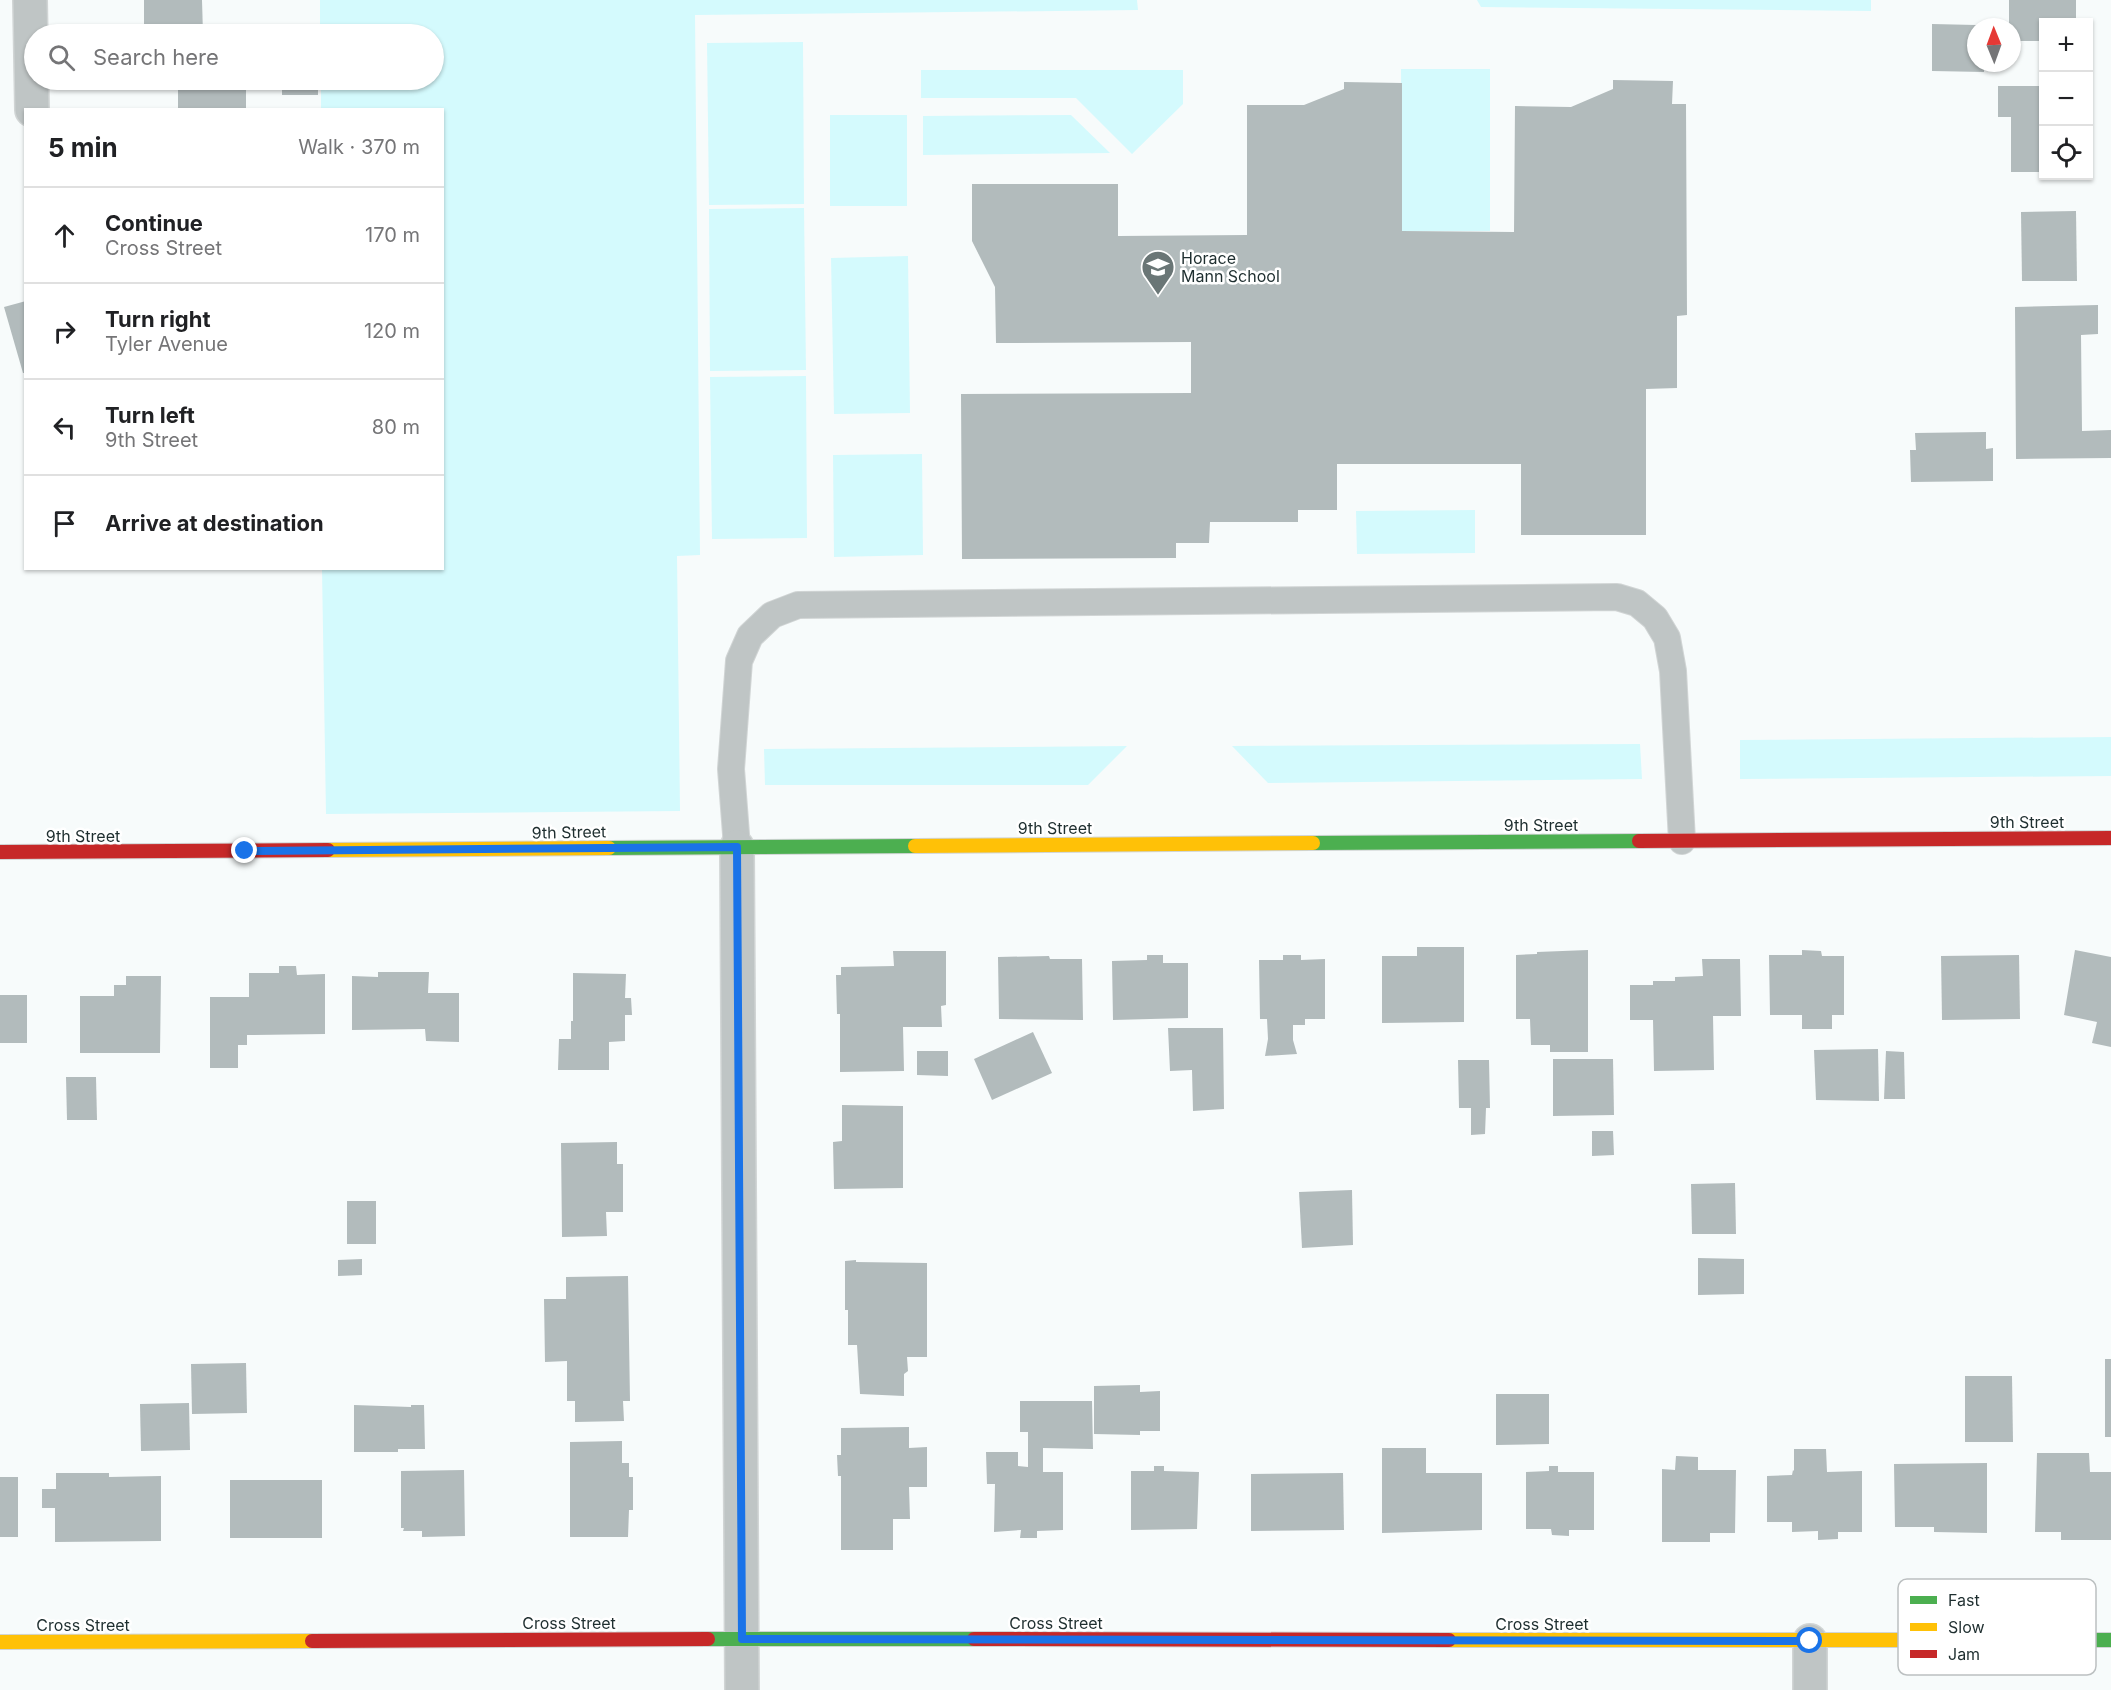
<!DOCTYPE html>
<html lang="en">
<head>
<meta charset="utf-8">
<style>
  body { margin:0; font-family:Inter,sans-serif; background:#f6f6f6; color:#202124 }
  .controls { position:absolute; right:18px; top:18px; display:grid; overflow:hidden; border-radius:0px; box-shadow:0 2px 4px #0004 }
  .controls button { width:54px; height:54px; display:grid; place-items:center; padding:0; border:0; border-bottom:2px solid #e0e0e0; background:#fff; color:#202124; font:30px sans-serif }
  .compass { position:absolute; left:1967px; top:18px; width:54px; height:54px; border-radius:50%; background:#fff; box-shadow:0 2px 4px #0004; rotate:359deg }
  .stop { position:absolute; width:18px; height:18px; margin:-14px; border:4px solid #1a73e8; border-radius:50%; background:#fff }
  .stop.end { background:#1a73e8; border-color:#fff; box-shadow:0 2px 6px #0008 }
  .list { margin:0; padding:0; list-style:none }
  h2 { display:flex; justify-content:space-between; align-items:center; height:78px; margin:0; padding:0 24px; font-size:26px }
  h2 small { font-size:20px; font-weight:400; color:#757577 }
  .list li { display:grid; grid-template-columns:39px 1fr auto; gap:18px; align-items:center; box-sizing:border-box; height:96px; padding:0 24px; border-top:2px solid #e0e0e0 }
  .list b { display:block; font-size:22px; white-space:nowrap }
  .list p { margin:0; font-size:20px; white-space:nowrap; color:#757577 }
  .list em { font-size:20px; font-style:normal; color:#757577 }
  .icon { flex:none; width:33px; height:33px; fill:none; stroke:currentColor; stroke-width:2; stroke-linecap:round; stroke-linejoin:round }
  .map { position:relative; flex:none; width:2111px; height:1690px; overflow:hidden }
  .search { position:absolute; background:#fff; box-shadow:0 2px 4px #0004; left:24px; top:24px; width:420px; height:66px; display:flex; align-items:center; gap:15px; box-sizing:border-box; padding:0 21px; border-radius:33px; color:#757577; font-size:22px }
  .panel { position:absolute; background:#fff; box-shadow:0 2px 4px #0004; left:24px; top:108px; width:420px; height:462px; border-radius:0px }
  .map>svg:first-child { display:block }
  .green { fill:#d4fafd }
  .building { fill:#b2bbbc }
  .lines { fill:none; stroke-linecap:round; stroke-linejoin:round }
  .lane-casing { stroke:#d1d5d5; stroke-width:28 }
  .street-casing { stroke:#d1d5d5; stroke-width:36 }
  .fast-casing { stroke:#d1d5d5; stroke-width:16 }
  .slow-casing { stroke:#d1d5d5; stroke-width:16 }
  .jam-casing { stroke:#d1d5d5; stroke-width:16 }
  .lane { stroke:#bfc5c5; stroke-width:26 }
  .street { stroke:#bfc5c5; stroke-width:33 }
  .fast { stroke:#4caf50; stroke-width:14 }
  .slow { stroke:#ffc107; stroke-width:14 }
  .jam { stroke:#c62828; stroke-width:14 }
  .route { stroke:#1a73e8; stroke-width:8 }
  .labels { text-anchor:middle; stroke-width:5; stroke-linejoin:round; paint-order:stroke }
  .poi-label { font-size:16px; fill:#1e2e2f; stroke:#fff; text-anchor:start }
  .street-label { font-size:16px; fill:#1e2e2f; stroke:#fff }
  .key { fill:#fff; stroke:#bcc0c1; stroke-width:1.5 }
  .key-label { font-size:16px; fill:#1e2e2f }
</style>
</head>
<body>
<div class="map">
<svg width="2111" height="1690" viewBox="0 0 2111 1690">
  <rect width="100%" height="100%" fill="#f7fbfb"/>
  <g class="green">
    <path d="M320 0H1137L1138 10 695 15 700 555 677 556 680 811 326 814 322 569 442 568V110L321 109V80H434V34H320Z"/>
    <path d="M1477 0H1871V11L1481 7Z"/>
    <path d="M803 42 804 204 709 205 707 43Z"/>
    <path d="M1401 69H1490V231H1402Z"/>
    <path d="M921 70H1183V104L1132 154 1076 98H921Z"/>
    <rect x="830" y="115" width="77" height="91"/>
    <path d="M1071 115 1110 153 923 155V116Z"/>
    <path d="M804 208 806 370 710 371 709 209Z"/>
    <path d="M908 256 910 413 834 414 831 258Z"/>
    <path d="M806 376 807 538 712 539 710 377Z"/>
    <path d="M922 454 923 555 834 557 833 455Z"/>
    <path d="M1475 510V553L1357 554 1356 511Z"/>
    <path d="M2111 737V776L1740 779V740Z"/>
    <path d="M1640 744 1642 779 1268 783 1232 746Z"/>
    <path d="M1127 746 1088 785H765L764 749Z"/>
  </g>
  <g class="building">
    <path d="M144 0H202L203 34H144Z"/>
    <path d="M2009 0H2076V22H2044V41H2012V27H2009Z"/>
    <path d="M1932 24 1976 25V63H1984V72L1932 71Z"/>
    <rect x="178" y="80" width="68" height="30"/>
    <rect x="282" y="80" width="36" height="15"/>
    <path d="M1613 80 1673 81 1672 104H1686L1687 315 1677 316V388L1646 389V535H1521V464H1337V510H1298V522H1210L1209 543H1176V558L962 559 961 394 1191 393V342L996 343 995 287 972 241V184H1118V236L1247 235V105H1304L1344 89V82L1402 83V231L1514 232 1515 106 1571 107 1613 89Z"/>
    <path d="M1998 86H2044V172H2011V117H1998Z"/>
    <path d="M2076 211 2077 281H2022L2021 212Z"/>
    <path d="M26 301V373H23L4 307Z"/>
    <path d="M2098 305V334L2081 335 2082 431 2111 430V458L2016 459 2015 307Z"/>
    <path d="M1986 432V449L1993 448V481L1911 482 1910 450H1916L1915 433Z"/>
    <path d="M1417 947H1464V1022L1382 1023V956H1417Z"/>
    <path d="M1588 950V1052H1550V1045H1531L1530 1019H1516V955L1537 954V952Z"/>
    <path d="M1802 950 1821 951 1822 956H1844V1015H1832V1029H1802V1015H1770L1769 955H1802Z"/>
    <path d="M2075 950 2111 957V1047L2092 1043 2097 1022 2064 1015Z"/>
    <path d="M893 951H946V1005L941 1006 942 1027H903L904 1071 840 1072V1014H837L836 975H841V967L894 966Z"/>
    <path d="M1147 955H1163V963H1188V1018L1113 1020 1112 961 1147 960Z"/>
    <path d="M1283 955H1301V960L1325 959V1019H1305V1025H1293V1040L1297 1054 1265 1056 1268 1039 1267 1019H1260L1259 960H1283Z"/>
    <path d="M2019 955 2020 1019 1942 1020 1941 956Z"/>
    <path d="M1049 956 1050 959H1082L1083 1020 999 1019 998 957Z"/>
    <path d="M1702 959H1740L1741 1016H1713L1714 1070 1654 1071 1653 1020H1630V985H1653V981H1675V977L1703 976Z"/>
    <path d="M279 966H296L297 975 325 974V1034L247 1035V1045H238V1068H210V997H249V973H279Z"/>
    <path d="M378 972H429L428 993H459V1042L426 1041 425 1029 352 1030V976L378 977Z"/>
    <path d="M573 973 626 974 625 998H631L632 1015H625V1041L609 1042V1070H558L559 1039H571V1021H573Z"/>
    <path d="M126 976H161L160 1053H80V996H114V985H126Z"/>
    <rect x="0" y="995" width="27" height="48"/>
    <path d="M1168 1028H1223L1224 1109 1193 1111 1192 1070 1170 1071Z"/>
    <path d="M1033 1032 1052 1073 992 1100 974 1059Z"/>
    <path d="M1878 1049 1879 1101 1816 1100 1814 1050Z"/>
    <path d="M917 1051H948V1076L917 1075Z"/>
    <path d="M1886 1051 1904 1052 1905 1099H1884Z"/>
    <path d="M1553 1059H1613L1614 1115 1553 1116Z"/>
    <path d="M1458 1060H1489L1490 1108H1486L1485 1134 1471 1135V1108H1459Z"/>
    <path d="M66 1077H96L97 1120H67Z"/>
    <path d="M842 1105 903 1106V1188L834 1189 833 1142 842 1141Z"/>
    <path d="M1592 1131H1613L1614 1155 1592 1156Z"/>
    <path d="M617 1142V1164H623V1212H606L607 1236 562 1237 561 1143Z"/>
    <path d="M1735 1183 1736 1234H1692L1691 1184Z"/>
    <path d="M1352 1190 1353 1245 1302 1248 1299 1192Z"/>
    <rect x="347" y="1201" width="29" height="43"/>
    <path d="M1698 1258 1744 1259V1294L1698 1295Z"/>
    <path d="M362 1259V1275L338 1276V1260Z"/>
    <path d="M856 1260V1262L927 1263V1357H907L908 1371 904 1374V1396L860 1394 857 1345H848V1310H845V1261Z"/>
    <path d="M628 1276 630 1401H623L624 1421 575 1422V1401H567V1361L545 1362 544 1299H566V1277Z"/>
    <rect x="2105" y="1359" width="6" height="78"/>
    <path d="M246 1363 247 1413 192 1414 191 1364Z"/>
    <path d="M1965 1376H2012L2013 1442H1965Z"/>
    <path d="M1140 1385V1392L1160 1391V1431H1140V1435L1094 1434V1386Z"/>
    <path d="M1496 1394H1549V1444L1496 1445Z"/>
    <path d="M1020 1401H1092L1093 1449 1043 1448V1472H1063V1530L1037 1531V1538H1020L1021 1530 994 1532 995 1484H987L986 1452H1018V1466L1028 1467V1432H1020Z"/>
    <path d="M189 1403 190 1450 141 1451 140 1404Z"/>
    <path d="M354 1405 411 1407V1405H424L425 1449H398V1452H354Z"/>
    <path d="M909 1427V1448L927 1447V1487H909L910 1519H893V1550H841V1476H838L837 1455H841V1428Z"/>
    <path d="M622 1441V1463H629V1477H633V1510H629L628 1537H570V1442Z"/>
    <path d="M1382 1448H1426V1473H1482V1530L1382 1533Z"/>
    <path d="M1794 1449H1826L1827 1472 1862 1471V1532H1838V1539L1818 1540V1531L1792 1532V1522H1767V1476L1792 1475 1793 1470 1794 1471Z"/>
    <path d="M2037 1453H2089L2090 1472H2111V1540H2061V1532H2035Z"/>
    <path d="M1676 1456 1698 1457V1470H1736L1735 1533H1710V1542H1662V1469L1675 1470Z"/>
    <path d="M1987 1463V1533L1934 1532V1527H1895L1894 1464Z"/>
    <path d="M1154 1466H1164V1471L1199 1472 1197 1529 1131 1530V1471H1154Z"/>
    <path d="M1549 1466H1558V1472H1594V1530H1569V1536L1552 1535 1551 1529H1526V1472L1549 1471Z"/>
    <path d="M464 1470 465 1536 422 1537V1531H403L404 1528H401V1471Z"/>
    <path d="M56 1473H109V1477L161 1476V1541L55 1542V1508H42V1489H56Z"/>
    <path d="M1343 1473 1344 1530 1251 1531V1474Z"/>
    <rect x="0" y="1477" width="18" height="60"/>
    <rect x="230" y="1480" width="92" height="58"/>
  </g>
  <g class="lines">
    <g class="lane-casing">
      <path id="lane" d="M737 847 731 769 739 661 750 636 772 615 798 605 1617 597 1637 603 1655 618 1667 638 1673 671 1682 841"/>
    </g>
    <g class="street-casing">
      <g id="street">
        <path d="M30 0 32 110"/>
        <path d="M737 847 742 1690"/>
        <path d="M1810 1641V1690"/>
      </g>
    </g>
    <g class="fast-casing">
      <g id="fast">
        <path d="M1313 843 1639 841"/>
        <path d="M609 848 915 846"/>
        <path d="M708 1639H974"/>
        <path d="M1911 1640H2111"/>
      </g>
    </g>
    <g class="slow-casing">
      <g id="slow">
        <path d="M915 846 1313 843"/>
        <path d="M328 850 609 848"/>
        <path d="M1449 1640H1911"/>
        <path d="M0 1642 312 1641"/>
      </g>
    </g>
    <g class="jam-casing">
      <g id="jam">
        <path d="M1639 841 2111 838"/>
        <path d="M0 852 328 850"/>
        <path d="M974 1639 1449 1640"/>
        <path d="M312 1641 708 1639"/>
      </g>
    </g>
    <use href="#lane" class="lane"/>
    <use href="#street" class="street"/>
    <use href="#fast" class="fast"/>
    <use href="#slow" class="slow"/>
    <use href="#jam" class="jam"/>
  </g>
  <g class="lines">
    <path class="route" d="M245 851 737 847 742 1639 1810 1641"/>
  </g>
  <defs>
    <g id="school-pin" transform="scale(1.725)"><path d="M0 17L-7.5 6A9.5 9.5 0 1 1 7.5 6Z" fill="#6a7676" stroke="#fff"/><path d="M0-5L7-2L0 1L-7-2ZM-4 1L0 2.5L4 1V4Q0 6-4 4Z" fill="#fff"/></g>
  </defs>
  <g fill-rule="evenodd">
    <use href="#school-pin" x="1158" y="267"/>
  </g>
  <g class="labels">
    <g class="poi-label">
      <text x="1181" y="264">Horace<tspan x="1181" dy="18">Mann School</tspan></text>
    </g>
    <g class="street-label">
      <text x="2027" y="828">9th Street</text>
      <text x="1541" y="831">9th Street</text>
      <text x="1055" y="834">9th Street</text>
      <text transform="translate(569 832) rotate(-1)" y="6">9th Street</text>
      <text x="83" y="842">9th Street</text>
      <text x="569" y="1629">Cross Street</text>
      <text x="1056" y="1629">Cross Street</text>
      <text x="1542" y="1630">Cross Street</text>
      <text x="83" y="1631">Cross Street</text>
    </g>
  </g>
  <rect x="1898" y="1579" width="198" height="96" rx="9" class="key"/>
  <rect x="1910" y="1596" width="27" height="8" fill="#4caf50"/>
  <rect x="1910" y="1623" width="27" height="8" fill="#ffc107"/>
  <rect x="1910" y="1650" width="27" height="8" fill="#c62828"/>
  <g class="key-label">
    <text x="1948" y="1606">Fast</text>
    <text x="1948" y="1633">Slow</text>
    <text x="1948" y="1660">Jam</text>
  </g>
</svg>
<div class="controls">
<button>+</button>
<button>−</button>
<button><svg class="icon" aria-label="locate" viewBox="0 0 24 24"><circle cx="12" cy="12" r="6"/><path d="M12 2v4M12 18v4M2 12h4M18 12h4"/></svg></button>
</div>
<svg class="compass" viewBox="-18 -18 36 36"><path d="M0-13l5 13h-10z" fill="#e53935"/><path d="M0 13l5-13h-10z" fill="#757577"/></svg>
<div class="stop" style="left:1810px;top:1641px"></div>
<div class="stop end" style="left:245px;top:851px"></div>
<div class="search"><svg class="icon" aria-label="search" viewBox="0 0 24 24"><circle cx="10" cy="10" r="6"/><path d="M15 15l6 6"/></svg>Search here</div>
<section class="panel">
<h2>5 min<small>Walk · 370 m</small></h2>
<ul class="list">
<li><svg class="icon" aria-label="ahead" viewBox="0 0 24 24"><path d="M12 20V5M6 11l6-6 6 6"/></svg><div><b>Continue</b><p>Cross Street</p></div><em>170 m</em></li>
<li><svg class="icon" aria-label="right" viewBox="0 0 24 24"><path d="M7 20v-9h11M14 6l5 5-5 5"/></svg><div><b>Turn right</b><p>Tyler Avenue</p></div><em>120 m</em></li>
<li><svg class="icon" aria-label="left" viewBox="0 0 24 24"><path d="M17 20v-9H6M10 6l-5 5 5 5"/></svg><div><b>Turn left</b><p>9th Street</p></div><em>80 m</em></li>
<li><svg class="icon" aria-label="arrive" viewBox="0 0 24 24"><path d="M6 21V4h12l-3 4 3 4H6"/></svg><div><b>Arrive at destination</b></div></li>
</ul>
</section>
</div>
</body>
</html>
